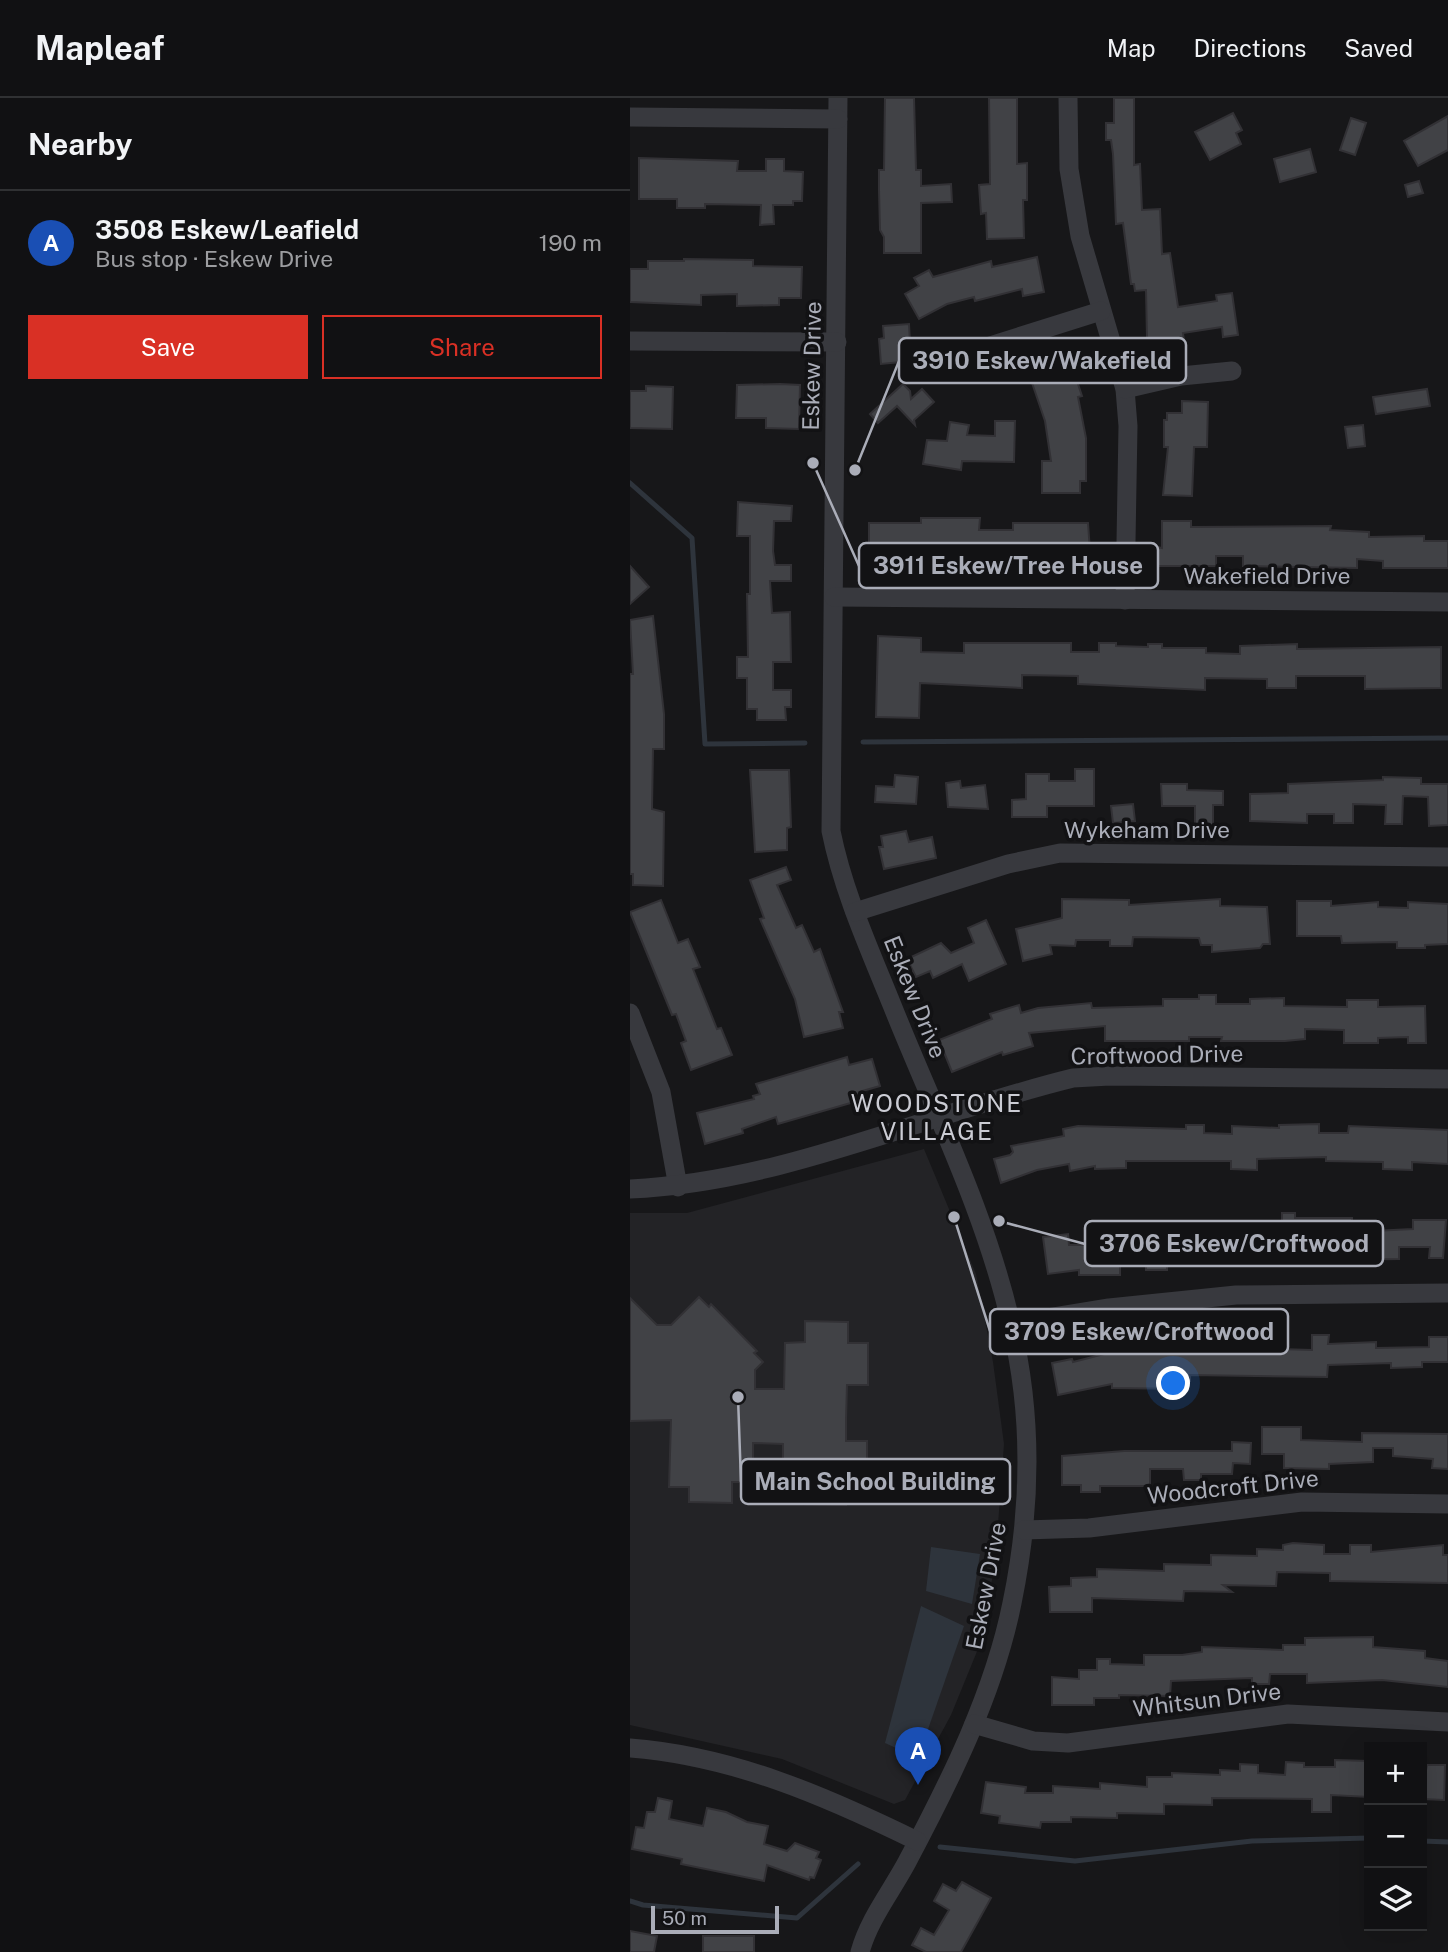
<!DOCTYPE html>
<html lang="en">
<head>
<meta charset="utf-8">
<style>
  body { margin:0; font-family:"Public Sans",sans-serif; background:#1a1a1c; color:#f1f3f6 }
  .controls { position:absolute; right:21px; bottom:21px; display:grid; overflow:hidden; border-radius:0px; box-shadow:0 7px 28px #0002 }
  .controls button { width:63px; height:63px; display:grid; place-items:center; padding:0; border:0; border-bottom:2px solid #303133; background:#111113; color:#f1f3f6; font:35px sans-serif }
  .scale { position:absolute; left:21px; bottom:18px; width:128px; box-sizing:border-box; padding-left:7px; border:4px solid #aaadb8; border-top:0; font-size:19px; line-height:24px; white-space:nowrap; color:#aaadb8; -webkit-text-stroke:5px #121214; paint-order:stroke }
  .you { position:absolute; left:544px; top:1286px; width:24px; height:24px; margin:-18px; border:5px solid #fff; border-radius:50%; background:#1a73e8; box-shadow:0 0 0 10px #1a73e833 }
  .badge { display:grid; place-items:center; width:46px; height:46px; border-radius:50%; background:#d93025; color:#fff; font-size:23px; font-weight:700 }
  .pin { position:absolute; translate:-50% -58px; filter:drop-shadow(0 2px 4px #0008) }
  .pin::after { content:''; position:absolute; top:37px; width:24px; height:21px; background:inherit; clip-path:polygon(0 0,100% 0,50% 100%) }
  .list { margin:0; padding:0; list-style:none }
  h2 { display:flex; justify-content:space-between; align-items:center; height:91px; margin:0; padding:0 28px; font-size:30px }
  h2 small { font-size:23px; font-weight:400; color:#9c9da0 }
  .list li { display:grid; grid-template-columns:46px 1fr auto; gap:21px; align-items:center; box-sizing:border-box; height:105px; padding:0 28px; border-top:2px solid #303133 }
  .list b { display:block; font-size:26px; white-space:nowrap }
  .list p { margin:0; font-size:23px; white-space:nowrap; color:#9c9da0 }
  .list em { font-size:23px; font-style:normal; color:#9c9da0 }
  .actions { display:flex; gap:14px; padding:21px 28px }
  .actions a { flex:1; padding:16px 0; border:2px solid #d93025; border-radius:0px; text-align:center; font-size:24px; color:#d93025 }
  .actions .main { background:#d93025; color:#fff }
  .icon { flex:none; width:38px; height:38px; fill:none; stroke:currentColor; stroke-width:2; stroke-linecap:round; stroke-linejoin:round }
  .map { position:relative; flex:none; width:818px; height:1854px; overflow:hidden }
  header { display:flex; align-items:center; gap:42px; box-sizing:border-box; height:98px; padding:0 35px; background:#111113; border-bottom:2px solid #303133 }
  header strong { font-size:33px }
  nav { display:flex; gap:38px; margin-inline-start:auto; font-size:24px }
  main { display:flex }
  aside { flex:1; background:#111113 }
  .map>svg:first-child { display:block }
  .built { fill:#232326 }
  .water { fill:#2e343c }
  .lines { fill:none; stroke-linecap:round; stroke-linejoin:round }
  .stream { stroke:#2e343c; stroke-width:5 }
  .building { fill:#414246; stroke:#323135; stroke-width:2 }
  .minor { stroke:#38393e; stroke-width:19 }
  .labels { text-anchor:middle; stroke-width:7; stroke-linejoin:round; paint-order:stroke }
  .street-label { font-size:23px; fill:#aaadb8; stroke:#121214 }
  .neighbourhood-label { font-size:24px; letter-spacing:2px; fill:#cbccd4; stroke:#121214 }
  .leader { fill:none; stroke:#aaadb8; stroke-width:2.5 }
  .callout-dot { fill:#aaadb8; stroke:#121214; stroke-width:2.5 }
  .callout { fill:#121214; stroke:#aaadb8; stroke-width:2.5 }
  .callout-label { font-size:24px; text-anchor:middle; font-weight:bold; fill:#aaadb8 }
</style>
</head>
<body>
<header>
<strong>Mapleaf</strong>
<nav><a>Map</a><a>Directions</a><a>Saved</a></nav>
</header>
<main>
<aside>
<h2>Nearby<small></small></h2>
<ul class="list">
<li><span class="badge" style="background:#1a4fb4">A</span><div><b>3508 Eskew/Leafield</b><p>Bus stop · Eskew Drive</p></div><em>190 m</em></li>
</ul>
<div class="actions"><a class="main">Save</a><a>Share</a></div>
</aside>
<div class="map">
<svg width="818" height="1854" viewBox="0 0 818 1854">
  <rect width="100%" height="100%" fill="#171719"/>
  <path class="built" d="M294 1051 346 1176 363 1264 374 1346 365 1467 348 1551 321 1617 275 1702 264 1706 152 1661 0 1627V1115H57Z"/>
  <g class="water">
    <path d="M301 1449 350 1456 342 1506 296 1493Z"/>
    <path d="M291 1508 334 1528 288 1660 255 1645Z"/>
  </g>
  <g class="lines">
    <g class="stream">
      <path d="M0 385 62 440 75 646 175 645"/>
      <path d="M233 644 818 640"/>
      <path d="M792 1743 818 1744"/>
      <path d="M310 1749 445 1763 622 1743 739 1740"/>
      <path d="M0 1803 13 1807 167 1820 228 1766"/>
    </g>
  </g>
  <g class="building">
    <path d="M255 0H284L286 72H291V88L321 86 322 104 291 105V155H254V139L250 132 249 92V72H254Z"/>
    <path d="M359 0H387V66L397 65V102H393L394 140 357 141 356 115 351 116 349 87 360 86Z"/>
    <path d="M484 0H504V67L510 66 512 112 530 111 532 156 540 155 548 209 587 203 586 197 602 195 608 237 593 239 592 229 553 235 554 243 517 240 516 192 505 193 504 186H501L493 125 486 126 483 56 481 42H476V25H484Z"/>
    <path d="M603 15 612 32 606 35 611 46 580 62 565 34Z"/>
    <path d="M818 18V52L788 68 774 43Z"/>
    <path d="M721 20 736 25 725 57 710 52Z"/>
    <path d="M680 51 686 74 650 84 644 61Z"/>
    <path d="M9 60 108 63 107 73H136V61H154V73L173 74 172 103H163V107H143L144 126 130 127 131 107 75 106V110H47V101H9Z"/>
    <path d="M789 83 793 95 778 99 775 87Z"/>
    <path d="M407 159 414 194 393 198 392 191 345 203 344 199 317 206 289 221 275 196 289 188 284 180 299 172 303 179 361 163 362 169Z"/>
    <path d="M54 161 123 162V168L172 169 171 200H149V207L107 208V196L71 197V207L0 204V171H18V163H54Z"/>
    <path d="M279 226 281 263 251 266 249 241 254 240 253 228Z"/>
    <path d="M436 268 439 276 444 274 452 298 448 299 456 340V383H450V395H412V363H421L415 323 400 279Z"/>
    <path d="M150 286 170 287 169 331 136 330V320H106L107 287Z"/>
    <path d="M273 286 280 293 281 301 292 291 304 304 284 322 285 327 267 308 248 325 240 316Z"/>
    <path d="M16 288 43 289 42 331 0 330V293H16Z"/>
    <path d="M797 291 800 308 746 316 743 299Z"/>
    <path d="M552 303 578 304 577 349H564L562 398 533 397 538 349H534V322H537V315H552Z"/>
    <path d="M365 323H385L384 364 332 363 331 372 293 366 297 342 317 343 320 324 339 327 337 337 365 338Z"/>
    <path d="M733 327 735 348 718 350 715 329Z"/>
    <path d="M108 404 162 408 161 423H144L143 453 145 467H161V483H140L142 515 160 514 161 564H143V592H161V609H155L156 622H127V611H117V580H107V559H118L117 496H120V438H107Z"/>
    <path d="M291 420H350L349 432H383V425H458L461 467H427V456H400V467L260 466 257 455H239V425H291Z"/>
    <path d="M532 423H561V429L701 428 700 432 739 434V439L794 438V443H818V470H753V463L727 461V470L613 468V458H586V468H527V449L532 450Z"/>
    <path d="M0 468 19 489 0 506Z"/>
    <path d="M23 518 34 616V651H23L22 711 34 714 33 788 3 787V776H0V576H3L0 522Z"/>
    <path d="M248 538 291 540V554L334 555V545H441V554H469V545H486V548L518 549V546H532V550H576V555L610 556V548L637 547 667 546V551L811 549V590L735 591V578H666V590H637V581L575 580V592L448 586V578L392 577V590L290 585 289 620 246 619Z"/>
    <path d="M445 671H464V708H417V719H382V702L396 701V676H419V683H445Z"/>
    <path d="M120 672H159L161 729 157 730V752L125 754Z"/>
    <path d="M265 677 288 679 286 706 245 704 246 688 264 689Z"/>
    <path d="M753 679 791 680V686H818V727L799 728 798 699 773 698 772 726H755L756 707 723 706V725H704V716H677V725L620 723V696L658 695V686L753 682Z"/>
    <path d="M330 683 331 690 355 687 358 711 318 709 316 685Z"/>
    <path d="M531 686H557V692L593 693V707H583V727H565V708H532Z"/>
    <path d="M503 706 505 723 483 725 481 708Z"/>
    <path d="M276 733 279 744 302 739 306 760 254 771 249 749H253L251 738Z"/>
    <path d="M156 769 161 782 147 787 166 830 172 827 184 854 190 851 213 914H209L213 930 174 939 165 901 130 821 134 820 120 782Z"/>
    <path d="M432 801 499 802V807L590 801V808L637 809 640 846H633L630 850 582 854V847H571L569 840 503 839 502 848H480V842H446L445 848 420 847 422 856 393 863 386 831 432 820Z"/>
    <path d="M31 802 48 845 58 841 70 869 63 871 87 931 91 930 102 957 61 972 51 945 56 943 46 916 42 917 0 814Z"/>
    <path d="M667 803H701V808L748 804V809L778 810V804L818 806V846L795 847V850H767V844L712 845 711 838H667Z"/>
    <path d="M356 822 376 866 339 883 332 866 303 880 300 873 286 879 277 861 311 845 321 855 344 845 338 830Z"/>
    <path d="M569 897H586V906H620V901L654 900V908L717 909V902H748V909L795 908 796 945H778V939L748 940V945H714V932L675 931V941L655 943H591L592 939H559V943H475V928L399 935 403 948 373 957 372 954 322 974 309 942 362 921 360 916 389 907 391 915 408 910 461 905 462 910 533 908V901H569Z"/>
    <path d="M217 959 219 967 242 961 250 988 229 994 231 1002 148 1026 146 1019 112 1031 113 1035 75 1046 67 1015 124 1001 123 998 130 996 126 986Z"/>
    <path d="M689 1026V1035H718L719 1028 818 1032V1066L782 1064V1072L753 1071V1064L696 1063V1059L627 1061V1072L601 1071V1063H496V1070L465 1071V1068L440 1073 439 1066 407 1072 371 1085 364 1061 380 1057 383 1054 381 1048 434 1038 433 1031 448 1028 556 1031V1027H574V1035L602 1036V1028L649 1030V1027Z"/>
    <path d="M652 1115H665V1120H722V1134L783 1131V1122H816L813 1160H799L800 1149H769V1161L705 1162V1146H676V1153H655V1151L636 1150V1144L582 1143V1155H559V1166H537V1172H516V1161H490V1177H449V1172L418 1176 413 1139 438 1136 439 1147H465V1142H496V1135H511V1125L588 1130V1127H636L652 1125Z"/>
    <path d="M69 1199 79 1209 81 1206 127 1253 124 1255 133 1264 125 1272V1291H154L155 1245 175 1244V1223L218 1224V1245H238V1287H217L216 1322V1343H237V1385H216V1407L173 1406V1390L153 1391V1346L123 1345V1384H102V1405L59 1404V1389H39L41 1322 0 1323V1200L27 1227H41Z"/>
    <path d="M682 1237H699L698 1246 746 1244V1250L799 1249V1239H818V1264H792V1269L761 1270V1265L698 1267 697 1279 560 1277V1283H555V1291L482 1290V1286L428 1297 422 1265 442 1261 443 1264 478 1255H542V1248H566V1245H588V1251H633V1241H649V1251L682 1252Z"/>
    <path d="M632 1329H671V1342L732 1344V1335L818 1336V1371L802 1370 803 1361 763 1358V1350H743V1364L699 1366V1371L654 1370V1356H632Z"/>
    <path d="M602 1344 621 1345 620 1366 603 1365 602 1376H571V1382H554L553 1371H520V1388H470V1394H451V1387H432V1358L494 1353H602Z"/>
    <path d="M663 1445 694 1447V1456H720V1447H741V1454L813 1447V1457H818V1485L700 1483V1475L647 1474 646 1488 593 1487 602 1494 554 1493 553 1503 462 1500V1514H420L419 1489 441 1488V1480L467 1479V1471L534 1473V1466L581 1467V1457L627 1458V1451L653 1452V1447Z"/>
    <path d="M743 1539V1549L795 1553V1560L818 1563V1589L752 1582 677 1585V1576H640L639 1586H622V1580L541 1583 540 1598 489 1597V1600H464V1607H422V1579L449 1581V1572H467V1561H480V1566L514 1567V1557H552L572 1554V1549L653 1552V1547H675V1540Z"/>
    <path d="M705 1662 739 1663V1699L701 1697V1714H682V1701L582 1700V1707L534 1706V1716L487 1715V1720L441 1719V1724H411L410 1730 369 1725 370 1718 351 1715 356 1684 396 1689 395 1695H423V1688L470 1691V1685L517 1689V1679H542V1675L590 1677V1672L610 1673V1666L628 1667V1675L655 1677 656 1664 674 1665V1669H705Z"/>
    <path d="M797 1667H815L814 1702 792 1701V1671L796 1672Z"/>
    <path d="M28 1700 42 1703 39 1721 73 1728 77 1710 96 1714 117 1724 138 1728 134 1746 157 1753 165 1745 189 1754 186 1760 191 1762 184 1780 180 1779 179 1782 137 1767 134 1783 51 1766 52 1761 2 1751 6 1729 14 1730 17 1714H25Z"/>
    <path d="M332 1784 361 1800 331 1854H296L282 1847 291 1830 304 1837 319 1812 304 1803 313 1786 326 1793Z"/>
    <path d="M0 1833 27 1838 24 1854H0Z"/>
    <rect x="73" y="1838" width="51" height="16"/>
  </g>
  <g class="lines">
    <g class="minor">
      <path d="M208 0 201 733C213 793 239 850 262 907 304 1012 356 1116 381 1226 403 1318 401 1413 382 1505 364 1595 320 1683 277 1764 261 1794 239 1821 230 1854"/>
      <path d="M438 0 439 71 450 138 495 291 498 328 495 502"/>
      <path d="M0 19 208 21"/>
      <path d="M0 243 207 244"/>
      <path d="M344 253 471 213"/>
      <path d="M495 291 551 278 602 273"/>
      <path d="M204 499 818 504"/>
      <path d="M225 814 378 766 430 755 818 759"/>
      <path d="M0 915 31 994 48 1089"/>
      <path d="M0 1091C154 1084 295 1016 443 980L480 978 818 981"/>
      <path d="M381 1226 479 1210 606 1197 818 1195"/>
      <path d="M394 1432 459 1430 672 1404 818 1406"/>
      <path d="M344 1626 403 1643 438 1645 658 1616 818 1624"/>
      <path d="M0 1650C103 1658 195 1698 287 1743"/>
    </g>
  </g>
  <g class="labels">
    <g class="street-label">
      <text transform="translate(182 268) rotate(-89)" y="8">Eskew Drive</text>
      <text x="637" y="486">Wakefield Drive</text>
      <text x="517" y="740">Wykeham Drive</text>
      <text transform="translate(285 899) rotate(68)" y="8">Eskew Drive</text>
      <text transform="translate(527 957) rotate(-1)" y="8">Croftwood Drive</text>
      <text transform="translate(603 1389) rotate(-6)" y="8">Woodcroft Drive</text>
      <text transform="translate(356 1488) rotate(-79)" y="8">Eskew Drive</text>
      <text transform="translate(577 1602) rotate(-7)" y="8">Whitsun Drive</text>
    </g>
    <g class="neighbourhood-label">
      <text x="307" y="1014">WOODSTONE<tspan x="307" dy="28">VILLAGE</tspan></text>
    </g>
  </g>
  <path class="leader" d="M225 372L269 263M183 365L229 468M369 1123L455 1146M324 1119L360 1233M108 1299L111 1384"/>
  <g class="callout-dot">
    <circle cx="225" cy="372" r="7"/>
    <circle cx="183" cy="365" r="7"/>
    <circle cx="369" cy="1123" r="7"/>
    <circle cx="324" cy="1119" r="7"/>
    <circle cx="108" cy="1299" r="7"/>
  </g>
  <g class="callout">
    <rect x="269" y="240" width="287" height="45" rx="7"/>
    <rect x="229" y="445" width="299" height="45" rx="7"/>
    <rect x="455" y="1123" width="298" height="45" rx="7"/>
    <rect x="360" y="1211" width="298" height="45" rx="7"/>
    <rect x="111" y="1361" width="269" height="45" rx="7"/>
  </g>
  <g class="callout-label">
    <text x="412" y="271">3910 Eskew/Wakefield</text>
    <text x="378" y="476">3911 Eskew/Tree House</text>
    <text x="604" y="1154">3706 Eskew/Croftwood</text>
    <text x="509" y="1242">3709 Eskew/Croftwood</text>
    <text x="245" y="1392">Main School Building</text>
  </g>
</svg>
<div class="controls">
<button>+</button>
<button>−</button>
<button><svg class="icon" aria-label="layers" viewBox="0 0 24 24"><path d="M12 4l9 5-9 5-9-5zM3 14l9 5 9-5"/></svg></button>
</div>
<div class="scale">50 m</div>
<div class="you"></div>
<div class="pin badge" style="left:288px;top:1687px;background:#1a4fb4">A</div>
</div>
</main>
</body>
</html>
